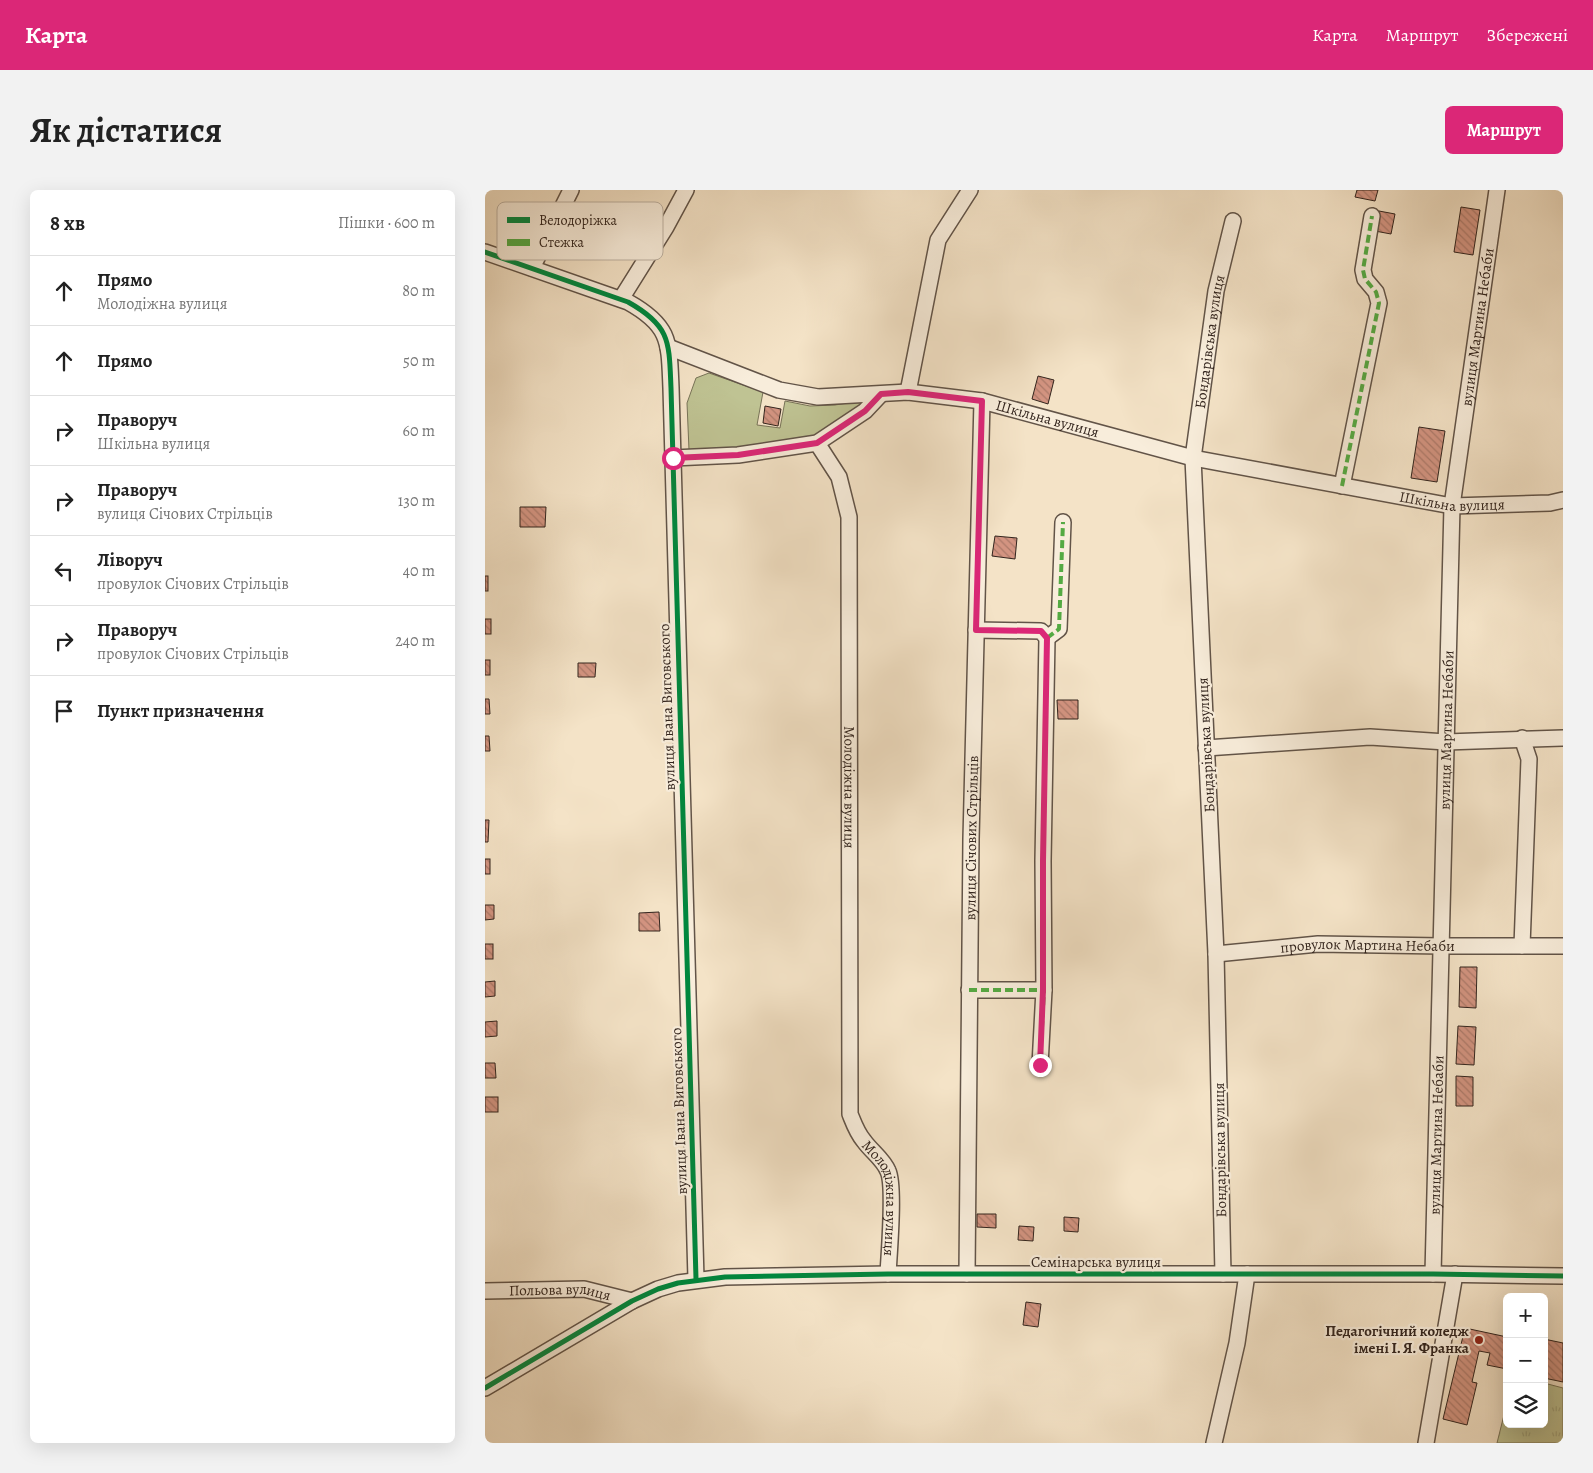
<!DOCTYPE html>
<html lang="uk">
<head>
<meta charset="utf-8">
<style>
  body { margin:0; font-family:Alegreya,serif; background:#f2f2f2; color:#222 }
  .controls { position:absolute; right:15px; bottom:15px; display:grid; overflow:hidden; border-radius:8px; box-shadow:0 5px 20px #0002 }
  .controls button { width:45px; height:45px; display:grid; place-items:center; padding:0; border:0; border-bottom:1px solid #e0e0e0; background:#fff; color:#222; font:25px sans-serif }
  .stop { position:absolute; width:15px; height:15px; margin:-11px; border:4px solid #db2777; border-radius:50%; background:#fff }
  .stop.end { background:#db2777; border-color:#fff; box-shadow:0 1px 5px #0008 }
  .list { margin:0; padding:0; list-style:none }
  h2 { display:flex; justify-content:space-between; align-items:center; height:65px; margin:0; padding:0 20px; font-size:21px }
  h2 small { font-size:16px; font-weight:400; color:#767676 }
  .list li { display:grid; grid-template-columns:32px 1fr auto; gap:15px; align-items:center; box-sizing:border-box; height:70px; padding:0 20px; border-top:1px solid #e0e0e0 }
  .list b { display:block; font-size:19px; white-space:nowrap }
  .list p { margin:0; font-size:16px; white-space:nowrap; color:#767676 }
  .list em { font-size:16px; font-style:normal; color:#767676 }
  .icon { flex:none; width:28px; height:28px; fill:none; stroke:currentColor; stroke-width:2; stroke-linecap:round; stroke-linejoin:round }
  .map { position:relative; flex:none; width:1078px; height:1253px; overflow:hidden; border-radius:8px }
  header { display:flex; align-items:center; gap:30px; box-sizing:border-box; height:70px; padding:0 25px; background:#db2777; color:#fff }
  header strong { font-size:24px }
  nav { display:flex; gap:28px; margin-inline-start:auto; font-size:18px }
  .intro { display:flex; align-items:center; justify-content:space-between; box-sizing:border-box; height:120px; padding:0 30px }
  h1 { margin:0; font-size:35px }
  .button { padding:12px 22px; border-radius:8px; background:#db2777; color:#fff; font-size:18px; font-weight:700 }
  main { display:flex; gap:30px; padding:0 30px }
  aside { flex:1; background:#fff; border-radius:8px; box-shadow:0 5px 20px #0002 }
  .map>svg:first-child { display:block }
  .grass { fill:#bfc393; stroke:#787458 }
  .park { fill:url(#park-tufts); stroke:#787458 }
  .building { fill:url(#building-back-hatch); stroke:#32241d }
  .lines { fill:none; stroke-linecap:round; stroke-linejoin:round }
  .minor-casing { stroke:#625448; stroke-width:18 }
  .minor { stroke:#f8eddb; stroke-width:15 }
  .quiet { stroke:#54aa43; stroke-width:4; stroke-dasharray:8 4; stroke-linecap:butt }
  .cycleway-casing { stroke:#f8eddb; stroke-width:8 }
  .cycleway { stroke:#00873e; stroke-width:5 }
  .route { stroke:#db2777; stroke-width:6 }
  .poi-dot { fill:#8f2418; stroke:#f8eddb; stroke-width:2 }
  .labels { text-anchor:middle; stroke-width:4.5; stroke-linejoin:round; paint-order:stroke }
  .street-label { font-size:15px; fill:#32241d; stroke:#f8eddb }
  .poi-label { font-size:15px; font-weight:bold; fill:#32241d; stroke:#f8eddb; text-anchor:end }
  .key { fill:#f8eddb; stroke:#bdb1a2; stroke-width:1 }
  .key-label { font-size:14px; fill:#32241d }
</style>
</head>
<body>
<header>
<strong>Карта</strong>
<nav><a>Карта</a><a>Маршрут</a><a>Збережені</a></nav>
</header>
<div class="intro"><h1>Як дістатися</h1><a class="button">Маршрут</a></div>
<main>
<aside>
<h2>8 хв<small>Пішки · 600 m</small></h2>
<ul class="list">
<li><svg class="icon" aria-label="ahead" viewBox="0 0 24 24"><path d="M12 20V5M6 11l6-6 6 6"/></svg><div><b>Прямо</b><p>Молодіжна вулиця</p></div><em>80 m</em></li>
<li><svg class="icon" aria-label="ahead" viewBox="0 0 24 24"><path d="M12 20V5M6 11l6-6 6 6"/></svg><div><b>Прямо</b></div><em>50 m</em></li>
<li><svg class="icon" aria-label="right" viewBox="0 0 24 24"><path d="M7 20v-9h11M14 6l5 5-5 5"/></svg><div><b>Праворуч</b><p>Шкільна вулиця</p></div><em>60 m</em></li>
<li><svg class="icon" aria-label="right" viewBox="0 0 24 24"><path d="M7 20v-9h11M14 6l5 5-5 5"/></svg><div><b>Праворуч</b><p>вулиця Січових Стрільців</p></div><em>130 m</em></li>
<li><svg class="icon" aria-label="left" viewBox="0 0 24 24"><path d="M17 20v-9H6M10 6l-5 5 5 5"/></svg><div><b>Ліворуч</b><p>провулок Січових Стрільців</p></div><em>40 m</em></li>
<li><svg class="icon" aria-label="right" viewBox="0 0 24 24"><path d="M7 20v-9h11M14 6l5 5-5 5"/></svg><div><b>Праворуч</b><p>провулок Січових Стрільців</p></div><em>240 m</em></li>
<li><svg class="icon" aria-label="arrive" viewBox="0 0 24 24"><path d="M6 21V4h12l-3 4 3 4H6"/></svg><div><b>Пункт призначення</b></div></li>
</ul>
</aside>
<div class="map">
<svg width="1078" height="1253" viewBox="0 0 1078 1253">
  <defs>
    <pattern id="park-tufts" width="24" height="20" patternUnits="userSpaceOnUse" patternTransform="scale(1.25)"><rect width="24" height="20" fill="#bfc393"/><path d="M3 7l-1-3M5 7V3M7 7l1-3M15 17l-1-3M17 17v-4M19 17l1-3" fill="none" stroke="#a5a77e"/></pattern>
    <pattern id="building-back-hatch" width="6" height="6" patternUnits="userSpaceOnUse" patternTransform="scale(1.25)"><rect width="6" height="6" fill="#d39481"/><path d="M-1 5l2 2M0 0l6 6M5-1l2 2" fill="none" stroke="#ac7969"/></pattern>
  </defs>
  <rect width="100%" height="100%" fill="#f4e3c7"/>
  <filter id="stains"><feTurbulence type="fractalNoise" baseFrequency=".004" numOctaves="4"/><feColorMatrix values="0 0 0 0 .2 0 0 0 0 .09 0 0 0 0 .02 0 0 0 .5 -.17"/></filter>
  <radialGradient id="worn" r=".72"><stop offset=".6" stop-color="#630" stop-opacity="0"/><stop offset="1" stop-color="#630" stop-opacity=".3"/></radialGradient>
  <path class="grass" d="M224 183 278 202 272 235 295 238 300 211 325 216 350 215 382 210 384 215 341 243 320 248 238 261 204 260 202 213 211 188Z"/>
  <path class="park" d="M1059 1193 1078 1198V1253H1012L1022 1213V1234H1059Z"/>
  <g class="building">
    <path d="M872 0H893L890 11 870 7Z"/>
    <path d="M976 17 995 20 988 65 969 62Z"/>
    <path d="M894 21 910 24 906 44 890 41Z"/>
    <path d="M553 186 569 190 563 214 547 209Z"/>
    <path d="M280 216 296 219 293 236 278 233Z"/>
    <path d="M934 237 960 241 952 292 926 288Z"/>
    <path d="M35 317H61L60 337H35Z"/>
    <path d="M510 346 532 348 530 369 507 366Z"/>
    <rect x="0" y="386" width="3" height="15"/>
    <rect x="0" y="429" width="6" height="15"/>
    <rect x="0" y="470" width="5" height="15"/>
    <path d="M93 473H111L110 487H93Z"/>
    <path d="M0 509H4L5 524H0Z"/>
    <path d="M572 510H593V529H573Z"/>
    <path d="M0 546H4L5 561H0Z"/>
    <path d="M0 630H4L3 652H0Z"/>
    <rect x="0" y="669" width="5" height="15"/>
    <path d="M0 715H9V729L0 730Z"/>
    <path d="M174 722 175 741H154V723Z"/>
    <rect x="0" y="754" width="8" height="15"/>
    <path d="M975 777H992L991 818 974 817Z"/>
    <path d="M10 791V806L0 807V792Z"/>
    <path d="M12 831V846L0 847V832Z"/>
    <path d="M973 836 991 837 989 875 971 874Z"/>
    <path d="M0 873H10L11 888H0Z"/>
    <path d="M971 886 988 887V916H971Z"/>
    <rect x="0" y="907" width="13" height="15"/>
    <path d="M492 1024H511V1038L492 1037Z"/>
    <path d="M579 1027 594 1028 593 1042 579 1041Z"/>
    <path d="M534 1036 549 1037 548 1051 533 1050Z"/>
    <path d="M541 1112 556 1114 553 1137 538 1135Z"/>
    <path d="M980 1138 1022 1147V1179L1002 1175 1005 1163 994 1161 987 1192 992 1193 982 1235 958 1229Z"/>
    <path d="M1059 1149 1078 1153V1192L1059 1188Z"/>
  </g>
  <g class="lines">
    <g class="minor-casing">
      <g id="minor">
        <path d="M0 62 143 112C186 136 184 152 186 198L211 1089"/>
        <path d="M47 78 86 0"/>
        <path d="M136 109 181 37 201 0"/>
        <path id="s1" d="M183 157 294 200 333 207 423 202 497 211 708 268 967 316 1065 313 1078 310"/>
        <path d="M423 202 453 50 485 0"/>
        <path id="s2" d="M332 253 354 287 364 327 365 924C369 934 372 943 379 951 387 962 398 969 403 981 410 996 404 1064 403 1084"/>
        <path d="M188 268 253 265 332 253 380 221 396 204"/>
        <path d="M857 296 894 113 891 102 880 89 878 80 887 26"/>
        <path d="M562 448 574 439 578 332"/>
        <path d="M1037 548 1044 569 1037 756"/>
        <path d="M721 558 885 547 961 552 1078 548"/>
        <path id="s3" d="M731 764 833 754 957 756H1078"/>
        <path d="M484 800H559L558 671 562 448 556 441 491 440"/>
        <path d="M555 875 559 800"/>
        <path id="s4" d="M482 1084 486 649 497 211"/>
        <path id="s5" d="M738 1084 731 764 708 268 731 101 748 31"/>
        <path id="s6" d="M948 1084 967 316 1012 0"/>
        <path id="s7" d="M0 1101 99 1099 147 1111"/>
        <path d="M0 1198 147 1111 173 1099 193 1093 240 1087 403 1084H948L1078 1086"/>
        <path d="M729 1253 752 1153 762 1084"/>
        <path d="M941 1253 970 1084"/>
      </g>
    </g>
    <use href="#minor" class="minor"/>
    <g class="quiet">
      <path d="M857 296 894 113 891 102 880 89 878 80 887 26"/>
      <path d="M562 448 574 439 578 332"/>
      <path d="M484 800H559L558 671 562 448 556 441 491 440"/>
      <path d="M555 875 559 800"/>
    </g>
    <g class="cycleway-casing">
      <g id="cycleway">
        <path d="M0 62 143 112C186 136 184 152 186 198L211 1089"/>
        <path d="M0 1198 147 1111 173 1099 193 1093 240 1087 403 1084H948L1078 1086"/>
      </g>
    </g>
    <use href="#cycleway" class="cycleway"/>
  </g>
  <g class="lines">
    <path class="route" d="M188 268 253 265 332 253 380 221 396 204 423 202 497 211 491 440 556 441 562 448 558 671V800L555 875"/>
  </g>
  <circle class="poi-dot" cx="994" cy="1150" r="5"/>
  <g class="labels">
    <g class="street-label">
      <text dy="5" stroke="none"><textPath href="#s6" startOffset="949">вулиця Мартина Небаби</textPath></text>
      <text dy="5" stroke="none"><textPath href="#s5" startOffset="934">Бондарівська вулиця</textPath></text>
      <text dy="5" stroke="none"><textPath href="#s1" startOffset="391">Шкільна вулиця</textPath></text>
      <text dy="5" stroke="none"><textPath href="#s1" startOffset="805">Шкільна вулиця</textPath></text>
      <text transform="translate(182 517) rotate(-92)" y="5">вулиця Івана Виговського</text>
      <text dy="5" stroke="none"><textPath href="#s6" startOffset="544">вулиця Мартина Небаби</textPath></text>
      <text transform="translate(721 555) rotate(-93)" y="5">Бондарівська вулиця</text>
      <text dy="5" stroke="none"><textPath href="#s2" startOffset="352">Молодіжна вулиця</textPath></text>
      <text dy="5" stroke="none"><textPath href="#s4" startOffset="436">вулиця Січових Стрільців</textPath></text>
      <text dy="5" stroke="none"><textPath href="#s3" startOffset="152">провулок Мартина Небаби</textPath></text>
      <text transform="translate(194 921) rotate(-92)" y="5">вулиця Івана Виговського</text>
      <text dy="5" stroke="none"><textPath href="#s6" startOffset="139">вулиця Мартина Небаби</textPath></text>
      <text transform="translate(735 960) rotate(-91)" y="5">Бондарівська вулиця</text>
      <text dy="5" stroke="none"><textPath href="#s2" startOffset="772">Молодіжна вулиця</textPath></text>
      <text x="611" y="1077">Семінарська вулиця</text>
      <text dy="5" stroke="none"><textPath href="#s7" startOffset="75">Польова вулиця</textPath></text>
    </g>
    <g class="poi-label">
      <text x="984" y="1146">Педагогічний коледж<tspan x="984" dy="17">імені І. Я. Франка</tspan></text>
    </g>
  </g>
  <rect x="12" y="12" width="166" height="58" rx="8" class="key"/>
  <rect x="22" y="27" width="23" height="6" fill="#00873e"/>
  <rect x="22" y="49" width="23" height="7" fill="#54aa43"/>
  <g class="key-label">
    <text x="54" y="35">Велодоріжка</text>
    <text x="54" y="57">Стежка</text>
  </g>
  <rect width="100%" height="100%" filter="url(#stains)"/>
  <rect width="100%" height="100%" fill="url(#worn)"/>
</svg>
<div class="controls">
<button>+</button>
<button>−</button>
<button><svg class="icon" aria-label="layers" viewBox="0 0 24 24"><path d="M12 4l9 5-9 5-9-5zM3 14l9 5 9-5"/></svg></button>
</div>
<div class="stop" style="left:188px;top:268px"></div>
<div class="stop end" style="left:555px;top:875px"></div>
</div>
</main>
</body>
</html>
